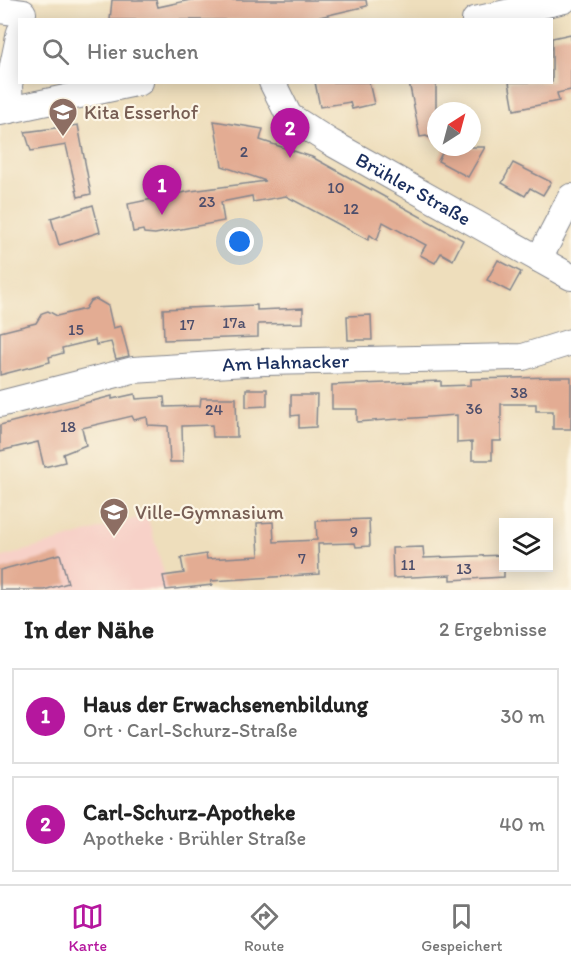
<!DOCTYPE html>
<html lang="de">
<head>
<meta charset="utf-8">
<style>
  body { margin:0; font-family:Itim,sans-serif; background:#f6f6f6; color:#222 }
  .controls { position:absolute; right:18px; bottom:18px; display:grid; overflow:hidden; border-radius:0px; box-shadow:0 3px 15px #0003 }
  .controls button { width:54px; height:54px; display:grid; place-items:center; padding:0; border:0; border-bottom:2px solid #e0e0e0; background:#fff; color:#222; font:30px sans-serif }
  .compass { position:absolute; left:427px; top:102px; width:54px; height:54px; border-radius:50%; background:#fff; box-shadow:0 3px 15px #0003; rotate:36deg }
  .you { position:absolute; left:240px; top:242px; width:21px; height:21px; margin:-15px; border:4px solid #fff; border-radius:50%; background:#1a73e8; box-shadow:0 0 0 9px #1a73e833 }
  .badge { display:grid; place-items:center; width:39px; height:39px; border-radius:50%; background:#b5179e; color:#fff; font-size:20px; font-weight:700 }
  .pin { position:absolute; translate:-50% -50px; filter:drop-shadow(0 2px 3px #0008) }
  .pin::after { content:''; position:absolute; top:32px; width:21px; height:18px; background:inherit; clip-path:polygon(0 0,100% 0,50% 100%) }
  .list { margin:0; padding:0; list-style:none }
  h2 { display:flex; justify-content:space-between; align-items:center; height:78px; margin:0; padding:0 24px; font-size:26px }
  h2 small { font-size:20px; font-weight:400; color:#767676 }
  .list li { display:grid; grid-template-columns:39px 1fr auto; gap:18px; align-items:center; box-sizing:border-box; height:96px; margin:0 12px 12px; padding:0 12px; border:2px solid #e0e0e0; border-radius:0px }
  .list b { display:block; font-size:22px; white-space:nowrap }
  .list p { margin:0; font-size:20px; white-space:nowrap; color:#767676 }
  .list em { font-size:20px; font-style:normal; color:#767676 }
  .icon { flex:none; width:33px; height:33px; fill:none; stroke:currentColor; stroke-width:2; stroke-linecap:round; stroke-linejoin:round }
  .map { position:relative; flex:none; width:571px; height:590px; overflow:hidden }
  .search { position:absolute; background:#fff; box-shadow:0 3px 15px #0003; left:18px; right:18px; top:18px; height:66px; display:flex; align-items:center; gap:15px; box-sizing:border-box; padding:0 21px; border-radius:0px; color:#767676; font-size:22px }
  .sheet { height:294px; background:#fff }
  nav { display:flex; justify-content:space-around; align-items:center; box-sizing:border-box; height:84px; border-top:2px solid #e0e0e0; background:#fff; font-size:16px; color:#767676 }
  nav a { display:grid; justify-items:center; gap:3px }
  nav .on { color:#b5179e }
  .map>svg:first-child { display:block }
  .built { fill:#f7d1c8 }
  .building { fill:#e3ac93 }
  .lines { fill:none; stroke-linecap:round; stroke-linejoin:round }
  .minor-casing { stroke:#84868d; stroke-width:28 }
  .minor { stroke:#fff; stroke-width:26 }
  .labels { text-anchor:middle; stroke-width:4.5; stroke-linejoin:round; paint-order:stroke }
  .number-label { font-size:16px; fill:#4d4e6b }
  .education-label { font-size:20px; fill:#785e54; stroke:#fcf5e5; text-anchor:start }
  .street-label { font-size:20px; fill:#1b2f5e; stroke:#fcf5e5 }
</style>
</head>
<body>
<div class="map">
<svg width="571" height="590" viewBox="0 0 571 590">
  <rect width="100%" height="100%" fill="#fcf5e5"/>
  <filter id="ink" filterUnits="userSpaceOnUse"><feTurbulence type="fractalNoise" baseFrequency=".0167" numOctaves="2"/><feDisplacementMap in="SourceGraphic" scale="12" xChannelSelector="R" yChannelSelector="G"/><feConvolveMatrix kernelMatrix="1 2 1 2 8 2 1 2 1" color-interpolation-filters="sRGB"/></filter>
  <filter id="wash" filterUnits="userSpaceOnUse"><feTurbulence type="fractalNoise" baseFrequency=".008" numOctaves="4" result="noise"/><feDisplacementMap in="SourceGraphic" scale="24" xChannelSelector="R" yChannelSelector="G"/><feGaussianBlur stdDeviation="1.35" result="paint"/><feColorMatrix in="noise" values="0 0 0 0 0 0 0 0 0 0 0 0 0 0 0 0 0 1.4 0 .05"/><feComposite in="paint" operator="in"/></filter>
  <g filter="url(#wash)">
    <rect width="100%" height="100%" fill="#eedebc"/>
    <path class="built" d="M147 515 169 590H0V558Z"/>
    <g id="blocks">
      <g class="building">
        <path d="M112 0H156L158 7 190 0H366L367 6 307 20H110Z"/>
        <path d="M571 34V90L557 93 559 101 514 110 509 82H552V38Z"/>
        <path d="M315 82H369L374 104 352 109 350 102 320 107Z"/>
        <path d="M409 82H436V141L426 136 420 137Z"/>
        <path d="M214 121 263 129 260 140 312 157 463 240 453 260 441 253 435 263 420 255 426 245 383 222 377 240 370 235 368 240 286 196 253 202 252 196 221 202 224 221 155 234 144 233 143 230 133 232 128 204 191 191 266 181 222 166Z"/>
        <path d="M78 125 91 194 78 197 66 145 31 151 25 132Z"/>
        <path d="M445 147H485L468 177 438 161Z"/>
        <path d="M513 163 551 182 543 195 530 188 525 196 502 183Z"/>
        <path d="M93 205 100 232 59 245 51 218Z"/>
        <path d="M498 260 521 272 510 292 487 280Z"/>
        <path d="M96 299 108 306 113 328 121 326 129 356 116 359 111 342 96 345 95 340 62 348 63 353 49 357 50 362 0 375V332L36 323 42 313 48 311 57 316 85 309 90 301Z"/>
        <path d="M257 305V310L303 308V323L258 324V337L164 340 163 309Z"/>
        <path d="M371 315 372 340H348L347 316Z"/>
        <path d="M554 377H571V429H553V411H536V404H501V441H492V460H472V442L457 443V415L357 422V409H332V385L441 381V386L471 385V379Z"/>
        <path d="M246 389H267V406L246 407Z"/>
        <path d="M135 394 136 399 164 397 165 407 200 406 201 398H236L237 437H213L212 425 182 426 183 462H170L168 426 148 425 147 417 134 420 132 416 82 428 86 445 63 454 65 462 44 467 38 442 0 451V425L112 396V399Z"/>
        <path d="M291 395H317L316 427 299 428V415L291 416Z"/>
        <path d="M369 519 370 546 356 547 355 543 318 544 319 574 211 581 212 585 166 590 163 576 184 573 181 558 206 554 207 559 259 556 257 523 273 522 274 542 317 540 316 521Z"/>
        <path d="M423 547 424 558 504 555V577L451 580V575L393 578 392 548Z"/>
        <path d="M60 554 68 583 44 590H0V570Z"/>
      </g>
    </g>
  </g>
  <g filter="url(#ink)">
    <use href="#blocks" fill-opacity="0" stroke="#84868d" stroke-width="1.5"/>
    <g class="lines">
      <g class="minor-casing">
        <g id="minor">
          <path d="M0 10 23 13"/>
          <path d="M475 20 564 0"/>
          <path id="s1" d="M272 82 289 116 330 142 571 277"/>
          <path d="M10 110 9 85 20 32"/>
          <path d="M0 112 140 82"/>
          <path d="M539 259 571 197"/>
          <path id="s2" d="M0 404 133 370 264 362 523 357 571 342"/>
        </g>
      </g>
      <use href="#minor" class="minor"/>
    </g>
  </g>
  <defs>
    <g id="school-pin" transform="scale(1.5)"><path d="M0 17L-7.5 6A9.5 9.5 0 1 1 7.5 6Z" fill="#8d6e63" stroke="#fcf5e5"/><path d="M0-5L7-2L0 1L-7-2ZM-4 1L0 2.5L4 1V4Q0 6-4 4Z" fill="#fff"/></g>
  </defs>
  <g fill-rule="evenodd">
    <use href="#school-pin" x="63" y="112"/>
    <use href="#school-pin" x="114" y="512"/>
  </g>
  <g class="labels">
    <g class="number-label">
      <text x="244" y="157">2</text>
      <text x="336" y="193">10</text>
      <text x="207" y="207">23</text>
      <text x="351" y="214">12</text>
      <text x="234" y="328">17a</text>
      <text x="187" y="330">17</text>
      <text x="76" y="335">15</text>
      <text x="519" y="398">38</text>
      <text x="474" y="414">36</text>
      <text x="214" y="415">24</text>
      <text x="68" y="432">18</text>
      <text x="354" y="537">9</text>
      <text x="302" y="564">7</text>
      <text x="408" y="570">11</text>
      <text x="464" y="574">13</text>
    </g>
    <g class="education-label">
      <text x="84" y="119">Kita Esserhof</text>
      <text x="135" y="519">Ville-Gymnasium</text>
    </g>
    <g class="street-label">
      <text dy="7" stroke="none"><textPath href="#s1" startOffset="182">Brühler Straße</textPath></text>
      <text dy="7" stroke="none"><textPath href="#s2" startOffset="290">Am Hahnacker</textPath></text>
    </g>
  </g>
</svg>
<div class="controls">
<button><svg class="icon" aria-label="layers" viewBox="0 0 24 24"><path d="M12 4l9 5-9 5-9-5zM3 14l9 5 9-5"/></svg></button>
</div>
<svg class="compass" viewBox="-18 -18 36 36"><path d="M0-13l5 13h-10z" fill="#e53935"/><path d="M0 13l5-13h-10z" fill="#767676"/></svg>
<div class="you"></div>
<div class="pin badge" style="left:162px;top:215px">1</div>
<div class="pin badge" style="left:290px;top:158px">2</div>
<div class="search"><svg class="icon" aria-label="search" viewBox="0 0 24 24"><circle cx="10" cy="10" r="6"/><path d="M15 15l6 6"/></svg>Hier suchen</div>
</div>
<section class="sheet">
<h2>In der Nähe<small>2 Ergebnisse</small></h2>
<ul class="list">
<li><span class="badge">1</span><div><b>Haus der Erwachsenenbildung</b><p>Ort · Carl-Schurz-Straße</p></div><em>30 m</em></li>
<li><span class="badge">2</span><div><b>Carl-Schurz-Apotheke</b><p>Apotheke · Brühler Straße</p></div><em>40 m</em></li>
</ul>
</section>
<nav>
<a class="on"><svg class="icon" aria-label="map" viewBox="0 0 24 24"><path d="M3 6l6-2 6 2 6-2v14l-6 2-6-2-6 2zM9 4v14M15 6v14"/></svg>Karte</a>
<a><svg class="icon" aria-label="directions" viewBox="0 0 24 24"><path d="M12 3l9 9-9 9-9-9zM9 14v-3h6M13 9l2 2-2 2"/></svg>Route</a>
<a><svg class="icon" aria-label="saved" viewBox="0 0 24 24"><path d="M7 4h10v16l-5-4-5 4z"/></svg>Gespeichert</a>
</nav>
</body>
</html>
